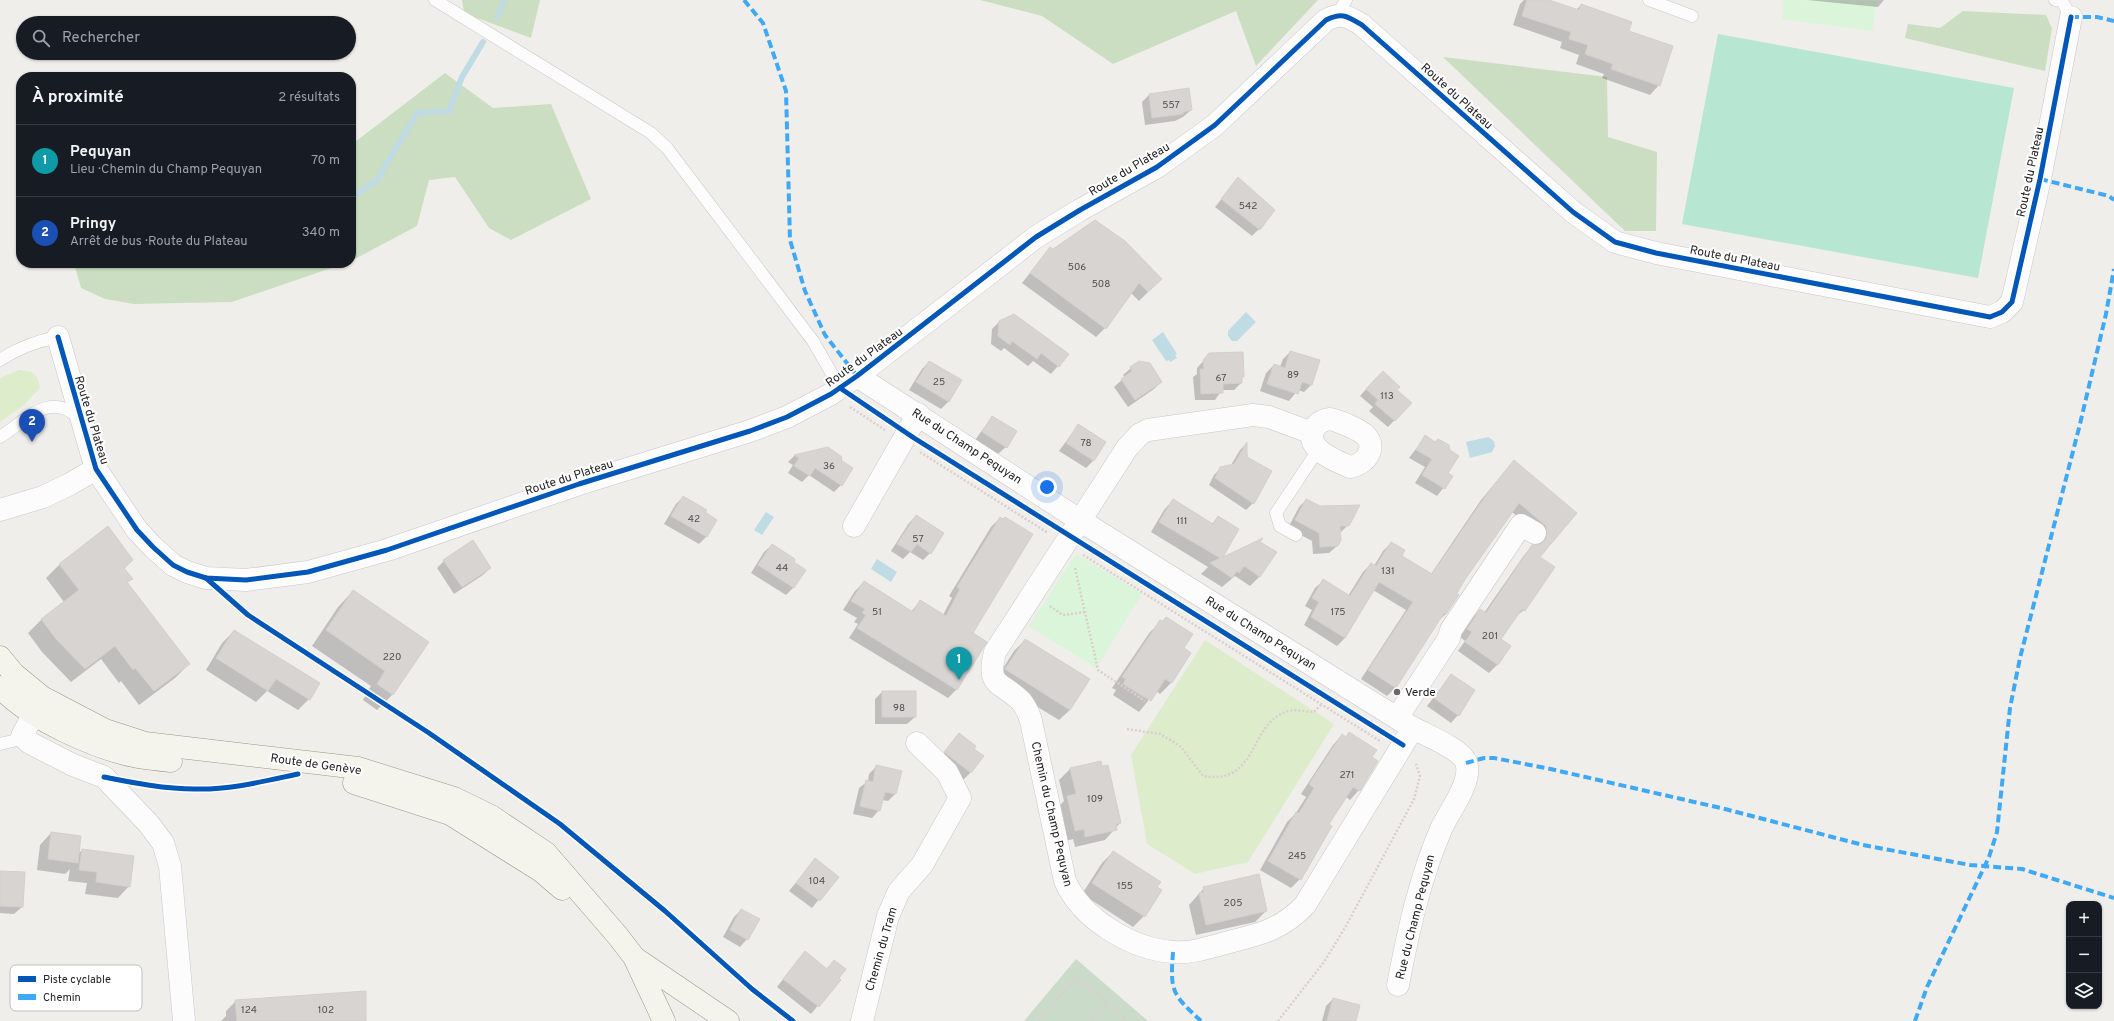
<!DOCTYPE html>
<html lang="fr">
<head>
<meta charset="utf-8">
<style>
  body { margin:0; font-family:Overpass,sans-serif; background:#20242c; color:#f1f3f6 }
  .controls { position:absolute; right:12px; bottom:12px; display:grid; overflow:hidden; border-radius:8px; box-shadow:0 1px 3px #0004 }
  .controls button { width:36px; height:36px; display:grid; place-items:center; padding:0; border:0; border-bottom:1px solid #363941; background:#171b24; color:#f1f3f6; font:20px sans-serif }
  .you { position:absolute; left:1047px; top:487px; width:14px; height:14px; margin:-10px; border:3px solid #fff; border-radius:50%; background:#1a73e8; box-shadow:0 0 0 6px #1a73e833 }
  .badge { display:grid; place-items:center; width:26px; height:26px; border-radius:50%; background:#6a6968; color:#fff; font-size:13px; font-weight:700 }
  .pin { position:absolute; translate:-50% -33px; filter:drop-shadow(0 1px 2px #0008) }
  .pin::after { content:''; position:absolute; top:21px; width:14px; height:12px; background:inherit; clip-path:polygon(0 0,100% 0,50% 100%) }
  .list { margin:0; padding:0; list-style:none }
  h2 { display:flex; justify-content:space-between; align-items:center; height:52px; margin:0; padding:0 16px; font-size:17px }
  h2 small { font-size:13px; font-weight:400; color:#9ea1a6 }
  .list li { display:grid; grid-template-columns:26px 1fr auto; gap:12px; align-items:center; box-sizing:border-box; height:72px; padding:0 16px; border-top:1px solid #363941 }
  .list b { display:block; font-size:15px; white-space:nowrap }
  .list p { margin:0; font-size:13px; white-space:nowrap; color:#9ea1a6 }
  .list em { font-size:13px; font-style:normal; color:#9ea1a6 }
  .icon { flex:none; width:22px; height:22px; fill:none; stroke:currentColor; stroke-width:2; stroke-linecap:round; stroke-linejoin:round }
  .map { position:relative; flex:none; width:2114px; height:1021px; overflow:hidden }
  .search { position:absolute; background:#171b24; box-shadow:0 1px 3px #0004; left:16px; top:16px; width:340px; height:44px; display:flex; align-items:center; gap:10px; box-sizing:border-box; padding:0 14px; border-radius:22px; color:#9ea1a6; font-size:15px }
  .panel { position:absolute; background:#171b24; box-shadow:0 1px 3px #0004; left:16px; top:72px; width:340px; height:196px; border-radius:16px }
  .map>svg:first-child { display:block }
  .grass { fill:#ddeccb }
  .forest { fill:#cbdec1 }
  .cemetery { fill:#cadbca }
  .park { fill:#daf5da }
  .pitch { fill:#b7e6d2 }
  .water { fill:#bfdbe3 }
  .shadow { fill:#0003 }
  .lines { fill:none; stroke-linecap:round; stroke-linejoin:round }
  .stream { stroke:#bfdbe3; stroke-width:6 }
  .building { fill:#d7d4d2; stroke:#d3d0cc }
  .lane-casing { stroke:#c9c8c7; stroke-width:13 }
  .street-casing { stroke:#c9c8c7; stroke-width:23 }
  .secondary-casing { stroke:#999a82; stroke-width:23 }
  .path { stroke:#dccecd; stroke-width:2.5; stroke-dasharray:2 2; stroke-linecap:butt }
  .lane { stroke:#fdfcfc; stroke-width:12 }
  .street { stroke:#fdfcfc; stroke-width:22 }
  .secondary { stroke:#f4f4ed; stroke-width:22 }
  .quiet { stroke:#3fa9f5; stroke-width:4; stroke-dasharray:8 4; stroke-linecap:butt }
  .cycleway-casing { stroke:#fff; stroke-width:8 }
  .cycleway { stroke:#0057b8; stroke-width:5 }
  .poi-dot { fill:#6a6968; stroke:#fff; stroke-width:1.5 }
  .labels { text-anchor:middle; stroke-width:4; stroke-linejoin:round; paint-order:stroke }
  .number-label { font-size:10px; fill:#4f4e4e }
  .street-label { font-size:12px; fill:#222; stroke:#fff }
  .poi-label { font-size:12px; fill:#222; stroke:#fff; text-anchor:start }
  .key { fill:#fff; stroke:#bdbdbd; stroke-width:1 }
  .key-label { font-size:11px; fill:#222 }
</style>
</head>
<body>
<div class="map">
<svg width="2114" height="1021" viewBox="0 0 2114 1021">
  <rect width="100%" height="100%" fill="#f0eeeb"/>
  <g class="grass">
    <path d="M19 370C34 372 37 372 40 388L24 405 0 422V378Z"/>
    <path d="M1205 640 1334 724 1248 862 1195 874 1147 844 1131 755Z"/>
  </g>
  <g class="forest">
    <path d="M462 0H540L531 38 464 13Z"/>
    <path d="M980 0H1318L1256 66 1236 11 1113 64 1042 16Z"/>
    <path d="M1963 11 2046 15 2052 28 2045 71 1905 38 1908 24 1940 28Z"/>
    <path d="M1443 57 1607 77 1608 137 1657 152 1656 231H1625Z"/>
    <path d="M445 73 493 108 551 104 591 199 511 240 489 228 455 177 429 180 417 226 351 261V145Z"/>
    <path d="M74 263H346L232 302 134 304 105 299 81 288Z"/>
  </g>
  <path class="cemetery" d="M1076 959 1148 1021H1024Z"/>
  <g class="park">
    <path d="M1784 0 1877 1 1872 31 1782 19Z"/>
    <path d="M1076 554 1142 594 1096 668 1029 626Z"/>
  </g>
  <path class="pitch" d="M1718 34 2014 88 1978 278 1682 224Z"/>
  <g class="water">
    <path d="M1246 312 1256 322 1237 341H1232L1228 336V331Z"/>
    <path d="M1163 332 1177 354 1175 355 1177 358 1170 362 1169 360 1166 361 1152 340Z"/>
    <path d="M1488 437 1494 441 1495 446 1492 452 1470 458 1466 442Z"/>
    <path d="M766 512 774 517 762 535 754 530Z"/>
    <path d="M877 559 897 572 891 582 871 569Z"/>
  </g>
  <g class="shadow">
    <path d="M1524 0H1546L1576 10 1581 5 1627 32 1659 85 1650 95 1602 78 1604 74 1576 64 1579 55 1560 48 1562 42 1513 25 1520 4Z"/>
    <path d="M1807 0H1884L1878 7Z"/>
    <path d="M1149 95 1191 110 1183 117 1175 121 1145 125 1142 102Z"/>
    <path d="M1238 179 1259 229 1252 236 1215 207Z"/>
    <path d="M1050 248 1161 279 1139 301 1131 293 1105 328 1096 337 1022 283Z"/>
    <path d="M1000 321 1058 366 1051 374 1033 361 1028 366 1004 348 1001 351 991 344 992 329Z"/>
    <path d="M1290 352 1311 385 1304 392 1298 390 1289 401 1260 391 1266 373 1274 365 1280 367 1283 359Z"/>
    <path d="M1210 354 1243 376 1241 378V383L1234 390H1222L1215 400H1195L1193 377 1197 374V368Z"/>
    <path d="M929 362 949 401 941 409 909 390 922 369Z"/>
    <path d="M1131 368 1161 382 1154 389 1128 407 1114 387 1125 377 1123 375Z"/>
    <path d="M1376 378 1395 390 1410 404 1388 427 1369 411 1373 407 1360 396Z"/>
    <path d="M992 417 1006 447 998 454 975 440Z"/>
    <path d="M1078 425 1105 442 1093 461 1086 468 1059 451Z"/>
    <path d="M1425 437 1447 474 1452 477 1437 496 1415 483 1425 467 1409 458Z"/>
    <path d="M1246 444 1253 503 1246 510 1209 485 1214 475 1221 468 1231 465 1240 450Z"/>
    <path d="M828 448 840 460 841 485 834 492 809 475 802 482 788 473 793 465 788 462 794 456Z"/>
    <path d="M1506 470 1576 513 1538 557 1524 610 1515 617 1500 639 1510 646 1497 665 1489 673 1458 651 1465 641 1460 637 1472 618 1480 610 1484 613 1525 554 1533 546 1539 545 1538 534 1512 512 1465 577 1456 593 1458 595 1446 614 1437 621 1395 688 1387 696 1361 679 1406 610 1373 590 1345 638 1337 646 1304 625 1312 610 1305 606 1315 588 1323 581 1348 596 1363 572 1371 564 1374 566 1383 551 1391 543 1401 556 1431 574 1481 500Z"/>
    <path d="M683 497 716 520 706 537 699 544 664 524 676 504Z"/>
    <path d="M1173 500 1212 524 1218 517 1221 559 1259 542 1260 576 1250 586 1235 576 1222 587 1201 574 1208 567 1151 532 1164 510Z"/>
    <path d="M1306 500 1348 525 1340 533 1337 546 1329 553 1313 554 1312 541 1288 528 1299 507Z"/>
    <path d="M916 516 930 553 923 560 910 552 903 559 891 551 909 523Z"/>
    <path d="M1000 518 957 689 948 698 849 638 858 624 854 622 857 618 843 610 855 591 864 582 911 612 920 601 943 615 952 598 949 596 991 527Z"/>
    <path d="M108 527 132 560 124 569 131 579 127 583 189 664 175 678 139 705 121 681 119 683 101 659 71 682 42 652 28 633 41 620 64 602 46 578 59 565Z"/>
    <path d="M772 545 794 587 786 595 751 573 764 552Z"/>
    <path d="M444 561 490 568 483 575 454 594 437 568Z"/>
    <path d="M353 591 428 642 392 695 377 710 363 700 371 686 312 646 338 607Z"/>
    <path d="M1166 618 1182 649 1189 653 1171 683 1160 694 1156 691 1139 712 1113 695 1116 690 1112 688 1150 632Z"/>
    <path d="M234 631 309 699 298 710 267 691 256 702 206 670 222 643Z"/>
    <path d="M1025 640 1070 710 1059 720 995 681 1014 651Z"/>
    <path d="M1451 675 1458 715 1451 723 1427 706Z"/>
    <path d="M882 692 915 717 907 724H875V699Z"/>
    <path d="M959 734 972 750 971 772 963 780 938 760Z"/>
    <path d="M1349 734 1371 757 1377 761 1359 790 1350 800 1346 797 1328 825 1300 879 1291 888 1260 870 1287 822 1296 813 1306 797 1301 794 1333 745 1342 735 1345 738Z"/>
    <path d="M1100 762 1120 823 1105 840 1075 847 1073 839 1065 841 1057 808 1064 801 1059 780 1070 769Z"/>
    <path d="M877 766 895 794 888 801 882 800 879 810 872 818 853 814 859 788 868 781 869 774Z"/>
    <path d="M51 833 78 854 82 850 129 886 118 898 85 894 87 883 68 881 70 869 65 874 37 870 40 845Z"/>
    <path d="M1113 852 1156 887 1144 916 1133 927 1082 894 1102 863Z"/>
    <path d="M815 860 837 877 812 908 789 891Z"/>
    <path d="M0 872 22 907 14 914 0 913Z"/>
    <path d="M1204 888 1266 911 1255 922 1196 935 1189 905Z"/>
    <path d="M741 910 747 939 740 947 723 937 734 917Z"/>
    <path d="M798 960 826 969 834 961 839 980 811 1014 777 987Z"/>
    <path d="M1333 999 1354 1021H1322L1326 1006Z"/>
    <path d="M236 1001 365 1021H221L226 1016V1011Z"/>
  </g>
  <g class="lines">
    <g class="stream">
      <path d="M497 17 504 0"/>
      <path d="M351 198 377 180 417 113 449 111 462 77 483 42"/>
    </g>
  </g>
  <g class="building">
    <path d="M1527 0H1549L1579 10 1581 4 1632 22 1629 31 1673 46 1660 86 1611 69 1613 64 1585 54 1588 45 1569 39 1571 32 1522 16Z"/>
    <path d="M1189 88 1192 110 1183 112V114L1152 118 1149 94Z"/>
    <path d="M1238 177 1275 210 1260 230 1221 199Z"/>
    <path d="M1095 220 1125 241 1162 279 1148 292 1139 283 1106 329 1030 273 1050 247 1053 249Z"/>
    <path d="M1014 314 1069 354 1059 367 1041 353 1037 359 1012 341 1010 345 998 336 999 321Z"/>
    <path d="M1290 351 1320 360 1312 385 1302 382 1298 394 1267 384 1274 364 1285 368Z"/>
    <path d="M1243 352 1244 377 1242 376V383L1223 384V393L1201 394 1200 369H1204L1203 360 1209 353Z"/>
    <path d="M929 361 962 380 949 402 916 382Z"/>
    <path d="M1139 361 1150 363 1162 382 1135 400 1121 379 1132 371 1130 367Z"/>
    <path d="M1383 371 1400 387 1397 390 1412 403 1395 421 1375 404 1378 400 1366 389Z"/>
    <path d="M992 416 1017 431 1007 448 982 432Z"/>
    <path d="M1078 424 1106 442 1094 461 1066 443Z"/>
    <path d="M1425 435 1435 442 1438 439 1449 445 1450 450 1459 456 1448 473 1453 476 1445 489 1422 475 1432 459 1416 450Z"/>
    <path d="M1247 442V457L1272 471 1254 504 1215 478 1220 467 1234 464Z"/>
    <path d="M828 447 842 457 841 460 853 468 842 486 815 468 810 476 794 466 799 458 794 455Z"/>
    <path d="M1514 460 1577 513 1540 557 1555 567 1525 611 1522 609 1501 639 1511 646 1498 665 1465 642 1472 632 1467 629 1480 609 1486 613 1532 545 1541 544 1546 539 1547 533 1546 526 1519 503 1466 578 1457 593 1459 595 1446 614 1444 613 1396 688 1368 670 1413 602 1379 582 1345 638 1311 617 1319 602 1312 598 1323 579 1350 596 1371 563 1376 566 1391 542 1405 550 1402 556 1432 574 1489 491Z"/>
    <path d="M683 496 707 510 705 512 717 520 707 537 671 516Z"/>
    <path d="M1173 499 1213 524 1218 516 1239 529 1223 557 1263 538 1260 542 1277 552 1260 577 1244 566 1239 573 1237 571 1232 578 1210 563 1220 558 1159 522Z"/>
    <path d="M1306 499 1320 506 1360 505 1349 526H1340L1341 540 1338 546 1320 547 1319 533 1295 520Z"/>
    <path d="M916 515 944 533 931 554 917 544 911 552 897 544Z"/>
    <path d="M1000 517 1003 519 1005 517 1033 534 973 633 987 642 957 690 857 628 866 615 862 613 865 609 851 601 864 581 913 612 920 600 946 616 960 589 957 587Z"/>
    <path d="M108 526 133 560 124 568 133 579 127 582 190 664 154 691 135 668 133 670 115 646 85 669 56 639 41 619 79 590 59 564Z"/>
    <path d="M473 540 491 568 462 587 443 560Z"/>
    <path d="M772 544 795 559 794 562 806 570 794 588 758 565Z"/>
    <path d="M353 590 429 642 393 695 377 684 385 671 326 630Z"/>
    <path d="M1166 617 1193 634 1184 648 1191 653 1172 683 1165 679 1151 701 1123 684 1126 679 1122 677 1160 620 1163 621Z"/>
    <path d="M234 630 320 683 310 700 276 679 268 691 216 658Z"/>
    <path d="M1025 639 1090 679 1070 710 1005 669Z"/>
    <path d="M1451 674 1475 690 1459 716 1434 698Z"/>
    <rect x="882" y="691" width="34" height="26"/>
    <path d="M1349 732 1377 750 1372 757 1378 761 1360 791 1353 787 1329 824 1332 826 1301 880 1268 861 1296 812 1299 813 1314 788 1309 784 1342 734 1346 737Z"/>
    <path d="M959 733 976 746 974 749 984 756 971 773 944 752Z"/>
    <path d="M1101 761 1102 766 1108 765 1121 823 1116 824 1117 830 1085 837 1084 829 1075 831 1067 796 1076 794 1070 768Z"/>
    <path d="M876 765 902 771 896 794 885 792 880 811 860 806 866 780 873 782Z"/>
    <path d="M51 832 81 836 78 863 48 859Z"/>
    <path d="M82 849 134 856 130 887 96 882 97 872 79 870Z"/>
    <path d="M1113 851 1161 882 1157 887 1162 890 1145 917 1092 883Z"/>
    <path d="M815 858 839 877 820 901 796 883Z"/>
    <path d="M0 871 25 872 23 907 0 906Z"/>
    <path d="M1259 874 1267 911 1206 925 1199 893 1204 892 1203 887Z"/>
    <path d="M741 909 760 919 748 940 730 930Z"/>
    <path d="M805 951 827 969 834 960 846 969 839 978 841 980 819 1007 783 979Z"/>
    <path d="M366 991V1021H237L235 1000Z"/>
    <path d="M1333 998 1360 1005 1356 1021H1327Z"/>
  </g>
  <g class="lines">
    <g class="lane-casing">
      <g id="lane">
        <path d="M435 0 651 133 667 148 813 341 840 388"/>
        <path d="M1649 0 1692 16"/>
        <path d="M2055 0 2062 1 2071 17"/>
        <path d="M1337 15 1346 0"/>
        <path d="M0 360C18 348 37 341 58 337"/>
        <path d="M0 437C26 421 50 389 80 419"/>
        <path d="M1296 535 1280 526 1276 513 1318 450"/>
        <path d="M0 744 13 741 22 736"/>
      </g>
    </g>
    <g class="street-casing">
      <g id="street">
        <path d="M58 337 96 469 137 530 153 547 173 565 187 572 206 578 246 580 308 572 387 550 579 484 750 431 787 417 831 394 857 376 1036 237 1080 210 1157 167 1215 125 1326 20C1342 12 1347 16 1362 25L1573 212 1615 242 1656 253 1990 317 2002 312 2012 302 2040 179 2071 17"/>
        <path d="M857 376 1081 521 1413 728C1426 735 1461 749 1466 762 1473 781 1450 810 1442 827 1420 877 1408 932 1398 985"/>
        <path d="M1329 419C1337 420 1361 430 1366 436 1378 449 1364 465 1350 467 1336 461 1303 448 1314 429 1318 422 1322 421 1329 419Z"/>
        <path d="M1312 433 1269 417 1253 415 1148 430 1140 434 1127 448 995 652C986 688 1001 681 1021 701 1026 707 1029 714 1031 721L1065 881C1082 919 1131 949 1173 952 1192 954 1213 946 1233 941 1262 934 1283 928 1305 905L1413 728"/>
        <path d="M0 510 43 497 70 484 96 469"/>
        <path d="M854 526 918 414"/>
        <path d="M42 698 22 736 30 743 73 765 104 777 148 823 163 843 170 866 184 1021"/>
        <path d="M1397 718 1449 638 1451 630 1521 525 1535 533"/>
        <path d="M862 1021 888 916 899 891 922 865 960 798 947 772 917 743"/>
      </g>
    </g>
    <g class="secondary-casing">
      <g id="secondary">
        <path d="M0 657 14 674 42 697 105 730 145 743 358 768 454 798 491 816 546 853 617 935 634 957 664 1021"/>
        <path d="M0 687C29 719 96 749 138 757 149 759 160 760 171 761"/>
        <path d="M354 783 450 814 541 871 562 889"/>
        <path d="M635 958 728 1021"/>
      </g>
    </g>
    <g class="path">
      <path d="M850 407 885 430"/>
      <path d="M920 452 1048 533"/>
      <path d="M1083 555 1380 741"/>
      <path d="M1075 568 1098 670 1145 701"/>
      <path d="M1050 606 1063 615 1085 612"/>
      <path d="M1127 729 1160 734 1172 741 1181 747 1203 776C1260 786 1248 721 1289 711 1297 709 1306 712 1314 712L1321 705"/>
      <path d="M1038 1021 1077 977 1128 1021"/>
      <path d="M1091 1021 1107 1003"/>
      <path d="M1278 1021 1324 962 1346 926 1414 799 1420 776 1416 764"/>
    </g>
    <use href="#lane" class="lane"/>
    <use href="#street" class="street"/>
    <use href="#secondary" class="secondary"/>
    <g class="quiet">
      <path d="M744 0 763 23 786 91 790 240 805 291 825 335 857 376"/>
      <path d="M2071 17H2097L2114 21"/>
      <path d="M2040 179 2109 196 2114 200"/>
      <path d="M1466 763 1484 758H1494L1546 768 1725 809 1863 845 1970 865 2022 869 2114 898"/>
      <path d="M1173 952C1170 992 1172 994 1201 1021"/>
      <path d="M1915 1021 1927 987 1989 857 1997 832 2010 708 2020 658 2080 424 2106 314 2114 269"/>
    </g>
    <g class="cycleway-casing">
      <g id="cycleway">
        <path d="M58 337 96 469 137 530 153 547 173 565 187 572 206 578 246 580 308 572 387 550 579 484 750 431 787 417 831 394 857 376 1036 237 1080 210 1157 167 1215 125 1326 20C1342 12 1347 16 1362 25L1573 212 1615 242 1656 253 1990 317 2002 312 2012 302 2040 179 2071 17"/>
        <path d="M840 388 914 438 1403 745"/>
        <path d="M206 578 248 615 429 733 560 824 665 911 752 989 793 1021"/>
        <path d="M104 777C134 783 165 789 195 789 230 790 265 781 298 774"/>
      </g>
    </g>
    <use href="#cycleway" class="cycleway"/>
  </g>
  <circle class="poi-dot" cx="1397" cy="692" r="4"/>
  <g class="labels">
    <g class="number-label">
      <text x="1171" y="108">557</text>
      <text x="1248" y="209">542</text>
      <text x="1077" y="270">506</text>
      <text x="1101" y="287">508</text>
      <text x="1293" y="378">89</text>
      <text x="1221" y="381">67</text>
      <text x="939" y="385">25</text>
      <text x="1387" y="399">113</text>
      <text x="1086" y="446">78</text>
      <text x="829" y="469">36</text>
      <text x="694" y="522">42</text>
      <text x="1182" y="524">111</text>
      <text x="918" y="542">57</text>
      <text x="782" y="571">44</text>
      <text x="1388" y="574">131</text>
      <text x="877" y="615">51</text>
      <text x="1338" y="615">175</text>
      <text x="1490" y="639">201</text>
      <text x="392" y="660">220</text>
      <text x="899" y="711">98</text>
      <text x="1347" y="778">271</text>
      <text x="1095" y="802">109</text>
      <text x="1297" y="859">245</text>
      <text x="817" y="884">104</text>
      <text x="1125" y="889">155</text>
      <text x="1233" y="906">205</text>
      <text x="249" y="1013">124</text>
      <text x="326" y="1013">102</text>
    </g>
    <g class="street-label">
      <text transform="translate(1457 96) rotate(42)" y="4">Route du Plateau</text>
      <text transform="translate(1129 169) rotate(-31)" y="4">Route du Plateau</text>
      <text transform="translate(2030 172) rotate(-78)" y="4">Route du Plateau</text>
      <text transform="translate(1735 258) rotate(11)" y="4">Route du Plateau</text>
      <text transform="translate(864 357) rotate(-36)" y="4">Route du Plateau</text>
      <text transform="translate(92 420) rotate(73)" y="4">Route du Plateau</text>
      <text transform="translate(967 446) rotate(33)" y="4">Rue du Champ Pequyan</text>
      <text transform="translate(569 477) rotate(-18)" y="4">Route du Plateau</text>
      <text transform="translate(1261 633) rotate(32)" y="4">Rue du Champ Pequyan</text>
      <text transform="translate(316 764) rotate(8)" y="4">Route de Genève</text>
      <text transform="translate(1052 814) rotate(77)" y="4">Chemin du Champ Pequyan</text>
      <text transform="translate(1415 917) rotate(-76)" y="4">Rue du Champ Pequyan</text>
      <text transform="translate(881 949) rotate(-74)" y="4">Chemin du Tram</text>
    </g>
    <g class="poi-label">
      <text x="1405" y="696">Verde</text>
    </g>
  </g>
  <rect x="10" y="965" width="132" height="46" rx="6" class="key"/>
  <rect x="18" y="976" width="18" height="6" fill="#0057b8"/>
  <rect x="18" y="994" width="18" height="6" fill="#3fa9f5"/>
  <g class="key-label">
    <text x="43" y="983">Piste cyclable</text>
    <text x="43" y="1001">Chemin</text>
  </g>
</svg>
<div class="controls">
<button>+</button>
<button>−</button>
<button><svg class="icon" aria-label="layers" viewBox="0 0 24 24"><path d="M12 4l9 5-9 5-9-5zM3 14l9 5 9-5"/></svg></button>
</div>
<div class="you"></div>
<div class="pin badge" style="left:959px;top:680px;background:#0f9aa8">1</div>
<div class="pin badge" style="left:32px;top:442px;background:#1a4fb4">2</div>
<div class="search"><svg class="icon" aria-label="search" viewBox="0 0 24 24"><circle cx="10" cy="10" r="6"/><path d="M15 15l6 6"/></svg>Rechercher</div>
<section class="panel">
<h2>À proximité<small>2 résultats</small></h2>
<ul class="list">
<li><span class="badge" style="background:#0f9aa8">1</span><div><b>Pequyan</b><p>Lieu · Chemin du Champ Pequyan</p></div><em>70 m</em></li>
<li><span class="badge" style="background:#1a4fb4">2</span><div><b>Pringy</b><p>Arrêt de bus · Route du Plateau</p></div><em>340 m</em></li>
</ul>
</section>
</div>
</body>
</html>
